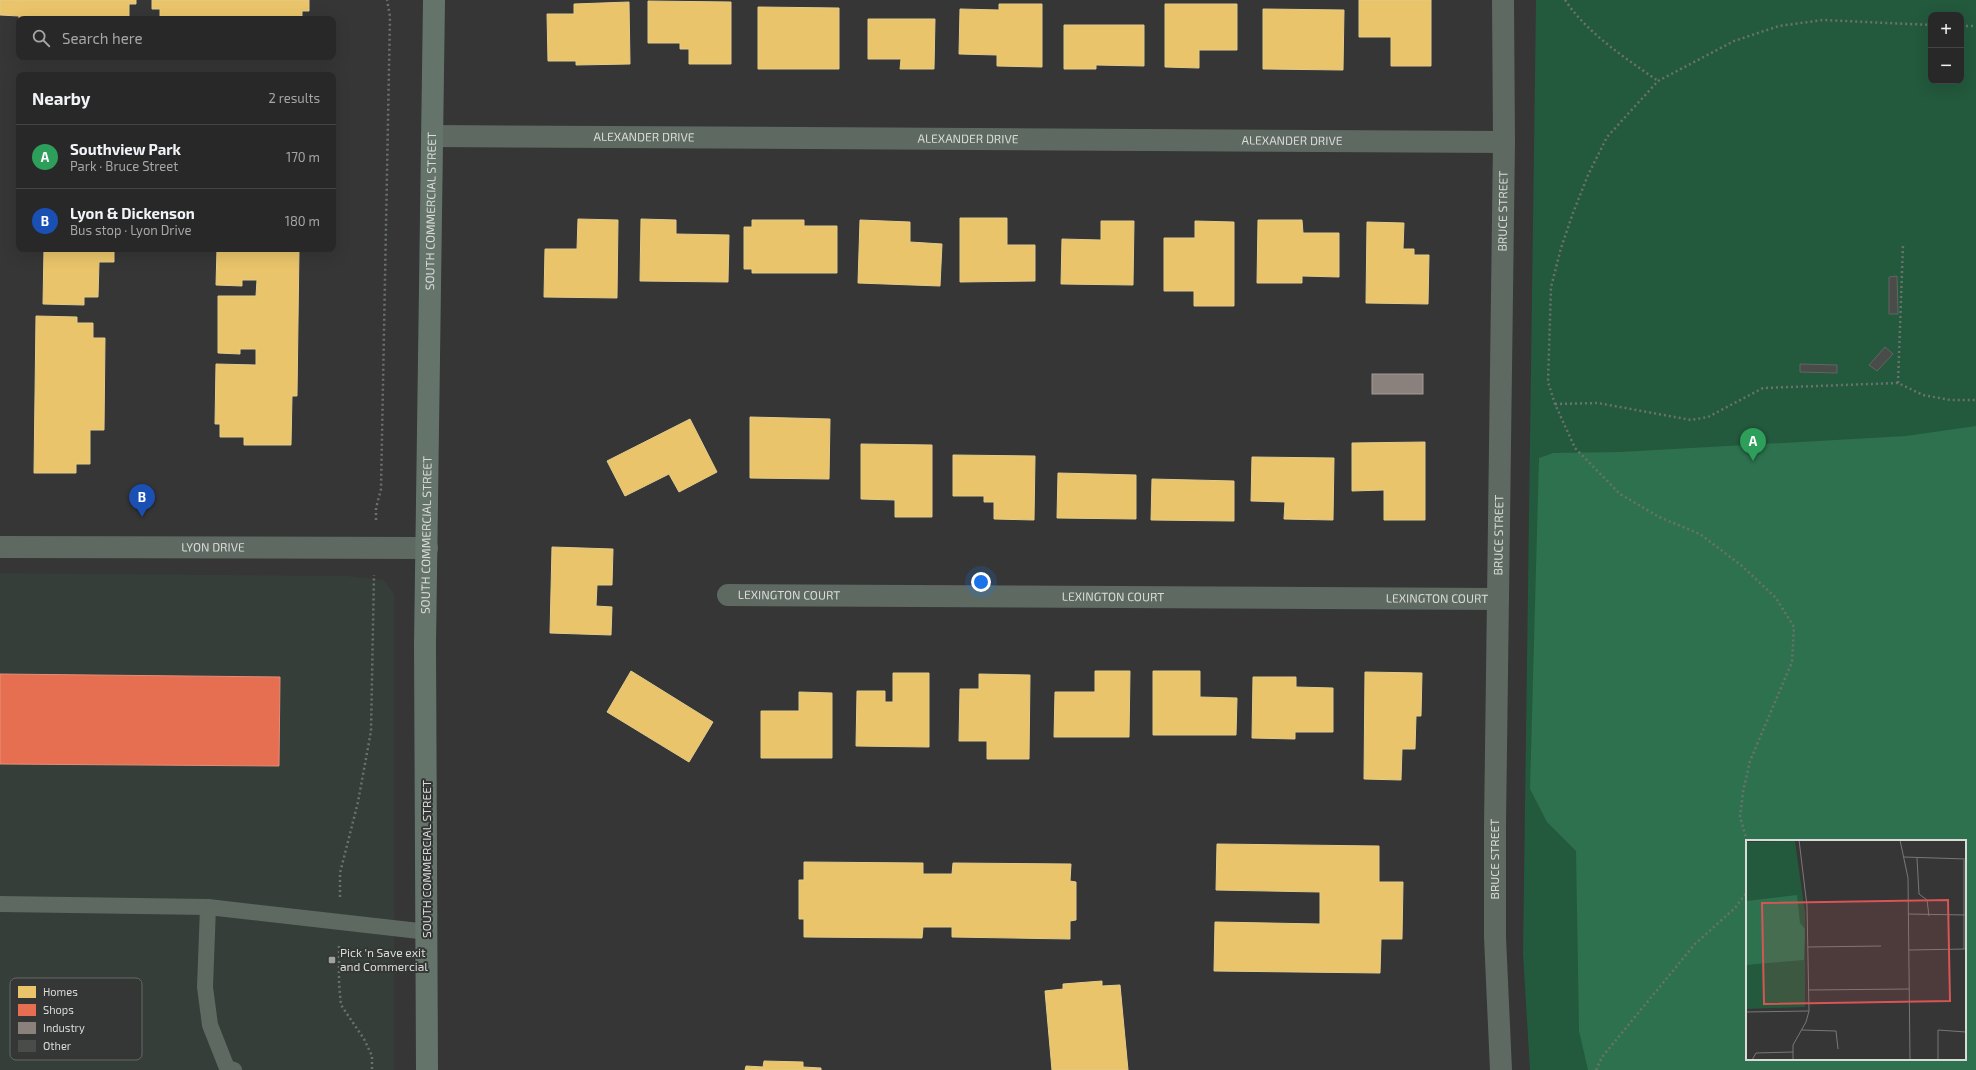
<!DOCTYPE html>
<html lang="en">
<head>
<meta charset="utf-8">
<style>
  body { margin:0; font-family:"Exo 2",sans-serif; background:#303030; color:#f1f3f6 }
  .controls { position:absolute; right:12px; top:12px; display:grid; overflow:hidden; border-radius:8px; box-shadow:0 4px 16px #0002 }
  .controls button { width:36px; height:36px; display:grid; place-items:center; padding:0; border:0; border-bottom:1px solid #444445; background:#282828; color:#f1f3f6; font:20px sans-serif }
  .you { position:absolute; left:981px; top:582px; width:14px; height:14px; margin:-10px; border:3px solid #fff; border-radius:50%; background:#1a73e8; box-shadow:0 0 0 6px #1a73e833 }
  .badge { display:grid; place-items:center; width:26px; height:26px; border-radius:50%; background:#8c9099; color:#fff; font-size:13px; font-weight:700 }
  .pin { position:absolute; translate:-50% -33px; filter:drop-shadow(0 1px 2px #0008) }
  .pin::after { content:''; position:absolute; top:21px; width:14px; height:12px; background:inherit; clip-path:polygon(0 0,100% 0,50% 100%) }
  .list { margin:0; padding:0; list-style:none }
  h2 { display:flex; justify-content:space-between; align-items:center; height:52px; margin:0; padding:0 16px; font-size:17px }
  h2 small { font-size:13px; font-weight:400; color:#a5a6a8 }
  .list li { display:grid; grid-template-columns:26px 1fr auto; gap:12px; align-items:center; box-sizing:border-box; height:64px; padding:0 16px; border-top:1px solid #444445 }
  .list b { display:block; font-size:15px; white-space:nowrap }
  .list p { margin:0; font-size:13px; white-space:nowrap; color:#a5a6a8 }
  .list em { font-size:13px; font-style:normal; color:#a5a6a8 }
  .icon { flex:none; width:22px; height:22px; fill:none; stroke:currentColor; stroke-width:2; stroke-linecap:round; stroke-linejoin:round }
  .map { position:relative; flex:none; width:1976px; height:1070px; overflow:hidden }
  .search { position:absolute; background:#282828; box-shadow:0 4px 16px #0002; left:16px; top:16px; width:320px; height:44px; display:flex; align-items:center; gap:10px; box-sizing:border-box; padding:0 14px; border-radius:8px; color:#a5a6a8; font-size:15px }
  .panel { position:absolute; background:#282828; box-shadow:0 4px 16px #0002; left:16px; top:72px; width:320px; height:180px; border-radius:8px }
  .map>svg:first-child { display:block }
  .built { fill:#353e38 }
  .green { fill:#23593d; fill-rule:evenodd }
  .forest { fill:#2d714e; fill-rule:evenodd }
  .homes { fill:#e9c46a; stroke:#e4cb8b }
  .shops { fill:#e76f51; stroke:#e38f7a }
  .industry { fill:#8a817c; stroke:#a29c98 }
  .building { fill:#4a4c4a; stroke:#636564 }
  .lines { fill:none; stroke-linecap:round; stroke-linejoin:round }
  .path { stroke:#6b726d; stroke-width:2.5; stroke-dasharray:2 3; stroke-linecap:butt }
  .service { stroke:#5e6962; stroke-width:16 }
  .minor { stroke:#5e6962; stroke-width:22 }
  .secondary { stroke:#65746b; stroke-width:22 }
  .poi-dot { fill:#a0a1a0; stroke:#343735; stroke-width:1.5 }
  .labels { text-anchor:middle; stroke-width:4; stroke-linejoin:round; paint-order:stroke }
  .street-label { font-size:12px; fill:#d9dbd9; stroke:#343735 }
  .poi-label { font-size:12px; fill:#d9dbd9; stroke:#343735; text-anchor:start }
  .inset-road { fill:none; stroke:#777877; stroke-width:1 }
  .view { fill:#d75554; fill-opacity:0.15; stroke:#d75554; stroke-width:2 }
  .inset-edge { fill:none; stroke:#d9dbd9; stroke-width:2 }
  .key { fill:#343735; stroke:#666866; stroke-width:1 }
  .key-label { font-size:11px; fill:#d9dbd9 }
</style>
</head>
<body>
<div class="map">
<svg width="1976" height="1070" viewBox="0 0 1976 1070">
  <rect width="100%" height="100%" fill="#353635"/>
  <path class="built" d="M0 573 348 576 384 580 394 594V1070H0Z"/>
  <path class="green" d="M1536 0H1976V1070H1530L1523 954ZM1931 15H1961V81H1931ZM1747 841H1965V1059H1747Z"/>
  <path class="forest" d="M1976 426V1070H1588L1579 1031 1576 851 1547 822 1530 789 1539 458 1553 453 1620 452 1906 436ZM1747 841H1965V1059H1747Z"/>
  <g class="homes">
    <path d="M0 0H136V4H129V18L19 19V28V16L0 15Z"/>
    <path d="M152 0H309V11H302V19H160V9H152Z"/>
    <path d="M1359 0H1431V66H1391V37H1359Z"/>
    <path d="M648 1 731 2V64H689V49H680V43H648Z"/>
    <path d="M629 2 630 64 576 65V61H548L547 14H574V4Z"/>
    <path d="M999 4H1042V67L997 66V55L959 54 960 9 999 10Z"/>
    <path d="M1165 4H1237V50H1199V68L1165 67Z"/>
    <path d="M758 7 839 8V69H758Z"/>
    <path d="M1263 9 1344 10 1343 70 1263 69Z"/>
    <path d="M868 19H935L934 69H900L901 59H868Z"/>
    <path d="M1064 25H1144V66L1096 65V69H1064Z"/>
    <path d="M960 218H1007V245H1035V281L960 282Z"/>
    <path d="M578 219 618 220 617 298 544 297 545 249H577Z"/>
    <path d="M641 219 676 220V234L729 235 728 282 640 281Z"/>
    <path d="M752 220H804V226H837V273H752V269H744V227H752Z"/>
    <path d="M860 220 910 222V242L942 244 940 286 858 283Z"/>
    <path d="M1258 220H1302L1303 233H1339V277L1302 276V283H1257Z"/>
    <path d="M1101 221H1134L1133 285 1061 284 1062 239 1101 240Z"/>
    <path d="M1195 221 1234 222V306H1194V291H1164V238H1195Z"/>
    <path d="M1367 222 1404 223 1403 249H1414V255H1429L1428 304 1366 303Z"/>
    <path d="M44 249H114V262H99L98 297H84V305L43 304Z"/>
    <path d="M217 249H299L297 396H292L291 445H244V437H220V424H215L216 364 256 365V349H240V354L218 353V296H256L257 280H242V286L216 285Z"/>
    <path d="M36 316 77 317V323H93V338H105L104 430H90V464H76V473H34Z"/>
    <path d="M750 417 830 419 829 479 750 478Z"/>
    <path d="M690 419 717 472 679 492 669 474 625 496 607 461Z"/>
    <path d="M1425 442V520H1384V490L1352 491V443Z"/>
    <path d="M861 444 932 445V517H895V500L861 499Z"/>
    <path d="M953 455 1035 456 1034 520 994 519V502H984V496H953Z"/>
    <path d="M1252 457 1334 458 1333 520 1284 519 1285 502 1251 501Z"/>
    <path d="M1058 473 1136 475V519L1057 518Z"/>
    <path d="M1152 479 1234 481V521L1151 520Z"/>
    <path d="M552 547 613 549 612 585H597L596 606 612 607 611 635 550 633Z"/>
    <path d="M631 671 713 722 689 762 607 712Z"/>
    <path d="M1095 671H1130L1129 737H1054L1055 692H1095Z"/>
    <path d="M1153 671H1200V697L1237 698 1236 735H1153Z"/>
    <path d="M1365 672 1422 673 1421 716H1416L1415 749H1402L1401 780 1364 779Z"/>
    <path d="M893 673H929V747L856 746 857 691H885V702H893Z"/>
    <path d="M979 674 1030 675 1029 759H987V741H959L960 689H979Z"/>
    <path d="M1253 677H1296V687L1333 688V732H1295V739L1252 738Z"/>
    <path d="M799 692 832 693V758H761V711H799Z"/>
    <path d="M1217 844 1379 846V882H1403L1402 939H1381L1380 973 1214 971 1215 922 1320 924V892L1216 890Z"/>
    <path d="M804 862 923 863V874H952L953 863 1071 864 1070 881 1076 882V920L1070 921V939L952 937V927H923L922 938 804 937V919H799V880H804Z"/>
    <path d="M1102 981V986L1120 985 1128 1070H1052L1045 991 1063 989V984Z"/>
    <path d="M764 1061 803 1062V1067L821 1068V1070H745L746 1066 763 1067Z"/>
  </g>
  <path class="shops" d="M0 674 280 677 279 766 0 764Z"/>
  <rect class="industry" x="1372" y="374" width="51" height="20"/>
  <g class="building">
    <path d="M1897 276 1898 314H1889V277Z"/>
    <path d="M1885 347 1893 354 1877 371 1869 365Z"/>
    <path d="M1800 364 1837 365V373L1800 372Z"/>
  </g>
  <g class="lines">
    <g class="path">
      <path d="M1565 0C1588 34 1624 57 1658 81"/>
      <path d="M1961 26H1976"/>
      <path d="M1898 383 1903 245"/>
      <path d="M1555 404 1598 403 1691 420 1708 417 1763 388 1898 383 1923 395 1950 400H1976"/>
      <path d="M376 520V508L381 489 390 16 387 0"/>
      <path d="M1747 841 1740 817 1743 792 1750 761 1792 662 1794 627 1776 598 1742 566 1700 534 1659 517 1620 494 1575 448 1555 404 1548 382 1551 287 1561 248 1573 213 1588 175 1607 137 1658 81 1734 41 1779 26 1823 20 1931 25"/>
      <path d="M340 897V873L358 802 371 731 374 575"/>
      <path d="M339 946V983L341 1005 364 1039 372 1056V1070"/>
      <path d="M1596 1070 1602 1057 1695 944 1735 908 1747 892"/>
    </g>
    <g class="service">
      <path d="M0 904 208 907 428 932"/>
      <path d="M208 907 205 987 210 1025 227 1068 234 1070"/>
    </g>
    <g class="minor">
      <path id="s1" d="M432 136 1504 142"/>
      <path id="s2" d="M0 547 427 548"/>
      <path id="s3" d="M728 595 1498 599"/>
      <path id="s4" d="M1501 1070 1495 937V825L1504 142 1503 0"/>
    </g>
    <path class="secondary" id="s5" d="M427 1070 425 645 434 0"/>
  </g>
  <rect class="poi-dot" x="328" y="956" width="8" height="8" rx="2"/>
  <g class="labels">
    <g class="street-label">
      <text dy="4" stroke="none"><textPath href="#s1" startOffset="212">ALEXANDER DRIVE</textPath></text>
      <text dy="4" stroke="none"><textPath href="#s1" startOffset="536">ALEXANDER DRIVE</textPath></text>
      <text dy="4" stroke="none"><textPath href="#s1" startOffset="860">ALEXANDER DRIVE</textPath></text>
      <text dy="4" stroke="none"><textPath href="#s5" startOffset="859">SOUTH COMMERCIAL STREET</textPath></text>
      <text dy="4" stroke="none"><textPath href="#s4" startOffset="859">BRUCE STREET</textPath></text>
      <text dy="4" stroke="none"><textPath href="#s5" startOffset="535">SOUTH COMMERCIAL STREET</textPath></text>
      <text dy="4" stroke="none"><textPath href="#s4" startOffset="535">BRUCE STREET</textPath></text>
      <text dy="4" stroke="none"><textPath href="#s2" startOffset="213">LYON DRIVE</textPath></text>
      <text dy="4" stroke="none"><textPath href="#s3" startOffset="61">LEXINGTON COURT</textPath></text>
      <text dy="4" stroke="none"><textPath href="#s3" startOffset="385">LEXINGTON COURT</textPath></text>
      <text dy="4" stroke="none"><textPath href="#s3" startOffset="709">LEXINGTON COURT</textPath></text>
      <text transform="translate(427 859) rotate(-90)" y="4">SOUTH COMMERCIAL STREET</text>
      <text dy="4" stroke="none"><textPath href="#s4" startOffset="211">BRUCE STREET</textPath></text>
    </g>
    <g class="poi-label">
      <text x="340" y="957">Pick 'n Save exit<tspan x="340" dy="14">and Commercial</tspan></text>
    </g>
  </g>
  <g transform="translate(1746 840)">
    <rect width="220" height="220" fill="#353635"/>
    <path d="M49 1 59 73V167L0 169V2Z" fill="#23593d"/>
    <path d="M51 55 54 83 59 89 58 120 0 125V61Z" fill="#2d714e"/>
    <path class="inset-road" d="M154 0 162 38 164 220M158 17 220 19M171 18 173 54 181 60 183 76M218 20V109M162 74 220 75M62 107 135 106M163 110 220 109M62 150 163 149M0 172 63 171M56 190 90 191 92 209M6 220 10 213 47 212M47 220V205L60 182 63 171 61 66 53 0M192 220V190L220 192"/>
    <path class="view" d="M202 60 204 161 18 164 16 63Z"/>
    <rect width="220" height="220" class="inset-edge"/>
  </g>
  <rect x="10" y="978" width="132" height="82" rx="6" class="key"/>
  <rect x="18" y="986" width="18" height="12" fill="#e9c46a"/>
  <rect x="18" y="1004" width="18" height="12" fill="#e76f51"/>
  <rect x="18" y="1022" width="18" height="12" fill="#8a817c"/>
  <rect x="18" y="1040" width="18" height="12" fill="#4a4c4a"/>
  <g class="key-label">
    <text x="43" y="996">Homes</text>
    <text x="43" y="1014">Shops</text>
    <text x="43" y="1032">Industry</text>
    <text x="43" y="1050">Other</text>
  </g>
</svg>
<div class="controls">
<button>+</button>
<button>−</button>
</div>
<div class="you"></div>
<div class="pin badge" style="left:1753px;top:461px;background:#2e9e5b">A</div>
<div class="pin badge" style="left:142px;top:517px;background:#1a4fb4">B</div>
<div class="search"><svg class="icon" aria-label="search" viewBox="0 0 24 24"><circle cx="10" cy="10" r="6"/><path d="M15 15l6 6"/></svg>Search here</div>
<section class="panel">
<h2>Nearby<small>2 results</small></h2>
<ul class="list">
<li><span class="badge" style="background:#2e9e5b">A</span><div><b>Southview Park</b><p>Park · Bruce Street</p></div><em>170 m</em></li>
<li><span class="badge" style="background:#1a4fb4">B</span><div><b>Lyon &amp; Dickenson</b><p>Bus stop · Lyon Drive</p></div><em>180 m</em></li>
</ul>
</section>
</div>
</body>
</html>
